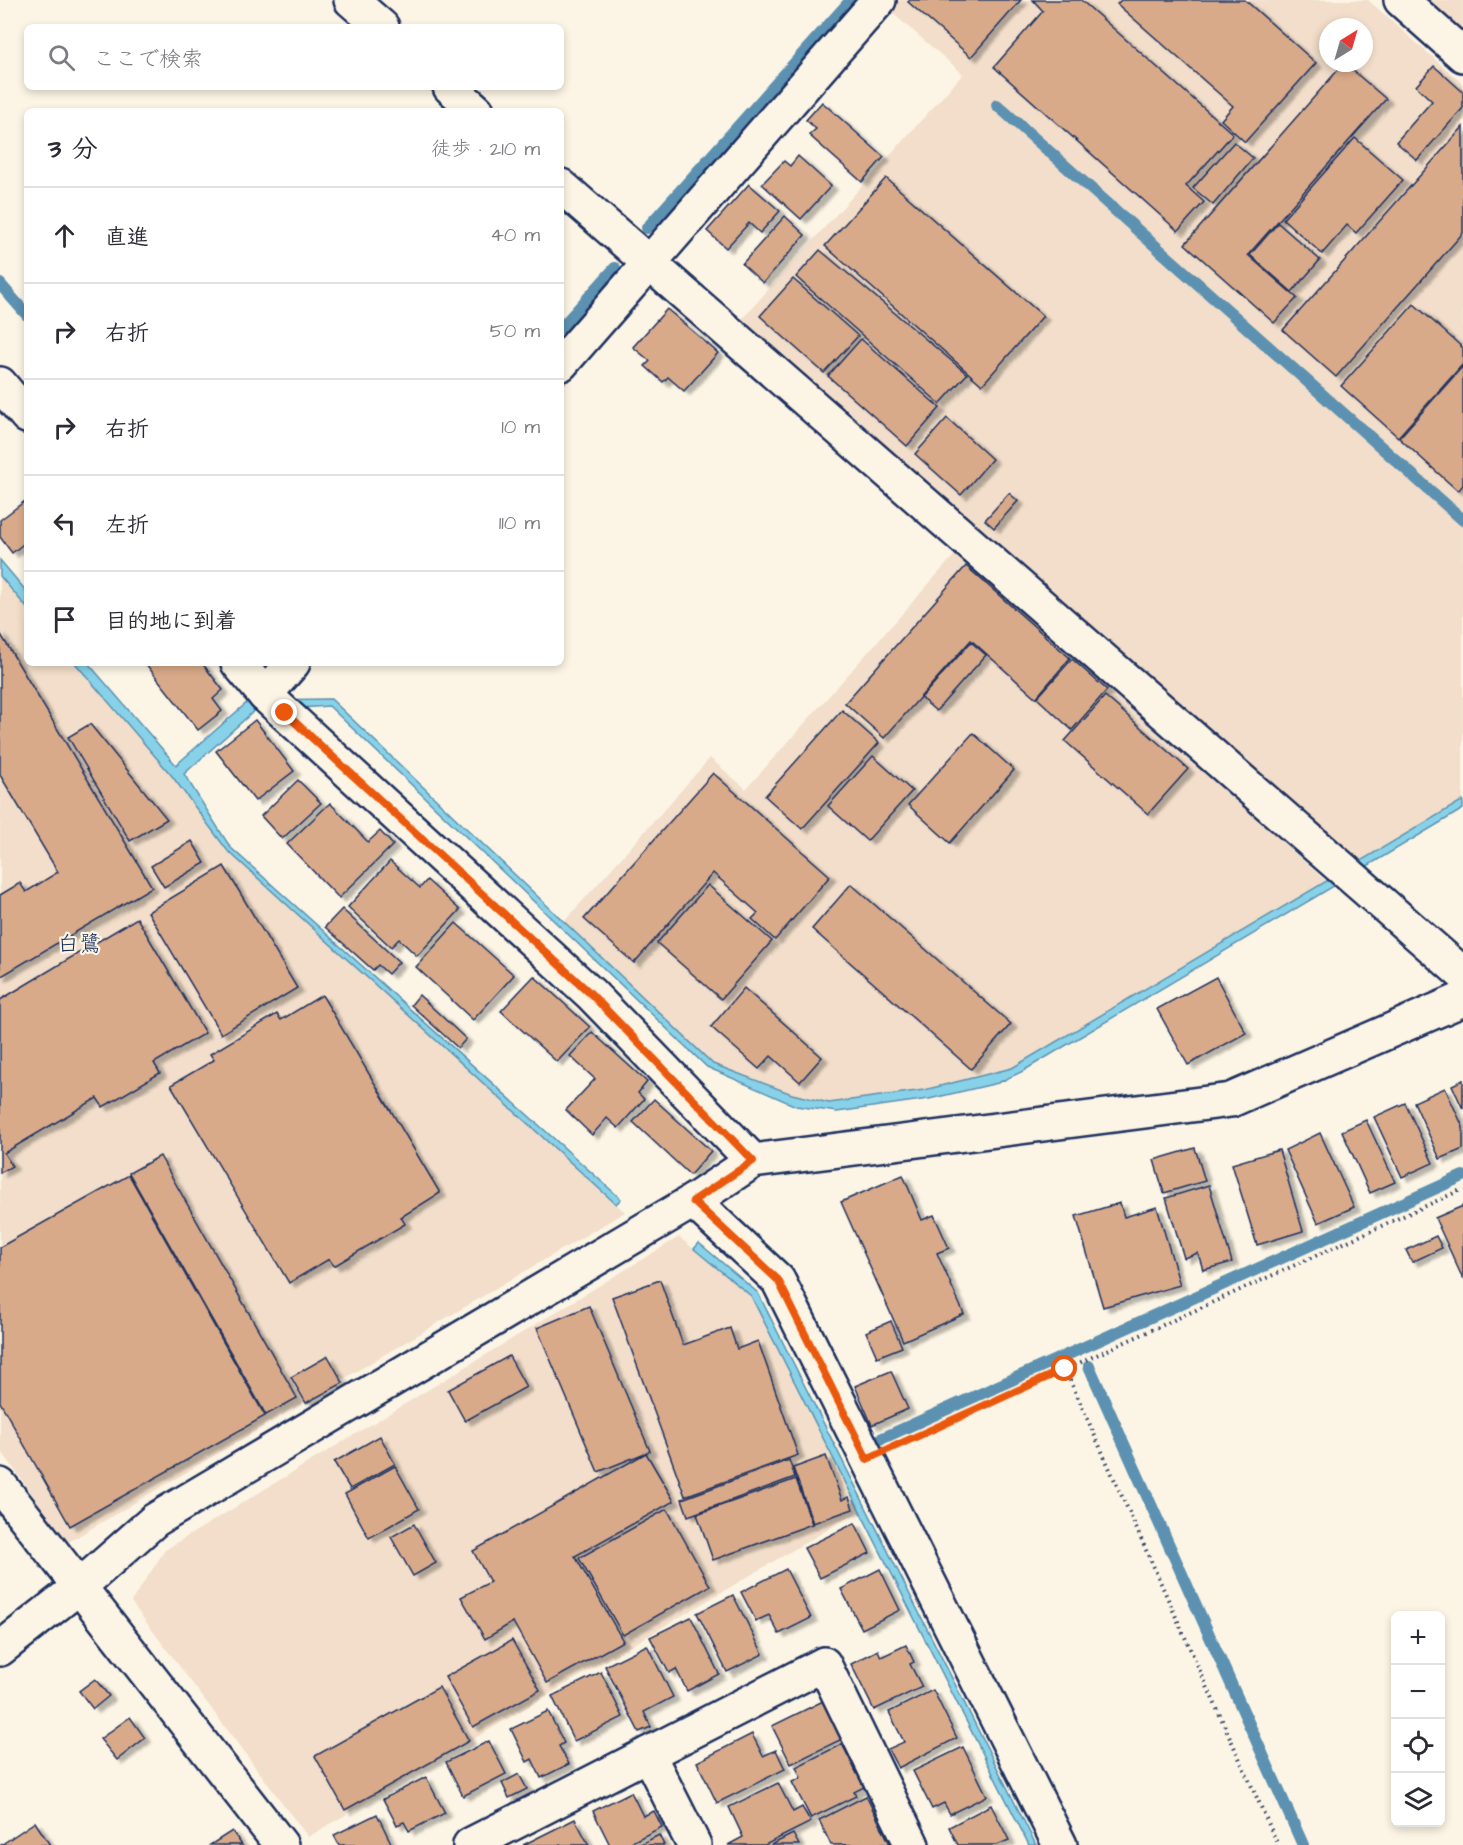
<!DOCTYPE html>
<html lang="ja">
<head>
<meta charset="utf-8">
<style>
  body { margin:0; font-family:"Architects Daughter","Klee One",sans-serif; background:#f2f2f3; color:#2b2b33 }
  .controls { position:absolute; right:18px; bottom:18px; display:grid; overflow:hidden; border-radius:9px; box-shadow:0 3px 9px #0003 }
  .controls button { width:54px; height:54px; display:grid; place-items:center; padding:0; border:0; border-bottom:2px solid #e1e1e2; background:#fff; color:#2b2b33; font:30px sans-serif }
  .compass { position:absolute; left:1319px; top:18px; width:54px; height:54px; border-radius:50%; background:#fff; box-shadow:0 3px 9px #0003; rotate:37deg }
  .stop { position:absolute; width:18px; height:18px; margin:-14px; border:4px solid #ea580c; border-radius:50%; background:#fff }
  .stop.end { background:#ea580c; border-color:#fff; box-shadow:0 2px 6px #0008 }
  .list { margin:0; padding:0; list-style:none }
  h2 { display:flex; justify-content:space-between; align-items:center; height:78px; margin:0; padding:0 24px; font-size:26px }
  h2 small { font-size:20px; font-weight:400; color:#7c7c81 }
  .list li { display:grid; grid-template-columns:39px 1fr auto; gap:18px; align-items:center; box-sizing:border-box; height:96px; padding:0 24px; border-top:2px solid #e1e1e2 }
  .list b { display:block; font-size:22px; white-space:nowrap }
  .list em { font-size:20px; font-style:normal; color:#7c7c81 }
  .icon { flex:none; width:33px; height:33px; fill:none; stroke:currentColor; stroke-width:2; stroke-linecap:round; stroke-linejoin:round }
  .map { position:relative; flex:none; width:1463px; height:1845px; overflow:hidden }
  .search { position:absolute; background:#fff; box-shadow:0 3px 9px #0003; left:24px; top:24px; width:540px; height:66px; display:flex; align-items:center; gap:15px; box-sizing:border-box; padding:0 21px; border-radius:9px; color:#7c7c81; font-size:22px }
  .panel { position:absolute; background:#fff; box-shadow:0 3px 9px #0003; left:24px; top:108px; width:540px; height:558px; border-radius:9px }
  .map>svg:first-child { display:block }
  .built { fill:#f2deca; fill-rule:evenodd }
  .water { fill:#88d2e9; stroke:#5c91b1; stroke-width:1.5 }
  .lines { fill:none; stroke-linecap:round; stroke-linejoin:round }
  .stream { stroke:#5c91b1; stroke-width:12 }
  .building { fill:#d9aa8a; stroke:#1b2f5e; stroke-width:1.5; filter:url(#shadow) }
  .street-casing { stroke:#1b2f5e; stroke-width:38 }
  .secondary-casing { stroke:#1b2f5e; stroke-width:38 }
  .path { stroke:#1b2f5e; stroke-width:4; stroke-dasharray:1.5 4.5; stroke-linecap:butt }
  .street { stroke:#fcf5e5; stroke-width:33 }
  .secondary { stroke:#fcf5e5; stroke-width:33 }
  .route { stroke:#ea580c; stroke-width:8 }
  .labels { text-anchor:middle; stroke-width:4.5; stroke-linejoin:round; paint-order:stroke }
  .neighbourhood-label { font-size:22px; fill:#1b2f5e; stroke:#fcf5e5 }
</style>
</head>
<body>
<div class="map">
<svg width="1463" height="1845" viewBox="0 0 1463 1845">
  <defs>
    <filter id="shadow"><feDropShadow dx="6" dy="4" stdDeviation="1.5" flood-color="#0004"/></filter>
  </defs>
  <rect width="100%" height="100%" fill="#fcf5e5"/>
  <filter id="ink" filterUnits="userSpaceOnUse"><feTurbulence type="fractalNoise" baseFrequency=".0167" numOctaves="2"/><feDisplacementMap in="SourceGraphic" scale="12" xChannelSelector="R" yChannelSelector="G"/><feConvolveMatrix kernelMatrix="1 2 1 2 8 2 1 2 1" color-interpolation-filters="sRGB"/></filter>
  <g filter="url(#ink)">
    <g class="built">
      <path d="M899 0H1368L1463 84V800L1353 865 742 319 963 74 890 11ZM1328 27H1364V63H1328Z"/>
      <path d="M1427 0H1463V32Z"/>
      <path d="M959 550 1326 881 1012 1068 924 1090 829 1104 792 1094 713 1064 564 922 710 758 746 789Z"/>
      <path d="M0 576 27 608V663H75L172 776 227 850 625 1212 67 1543 0 1449Z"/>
      <path d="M679 1237 751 1296 859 1511 308 1837 131 1602 165 1550Z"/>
    </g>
    <g class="water">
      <path d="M0 560 27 592V608L0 576Z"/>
      <path d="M75 663H88L176 765 250 700 331 699 713 1064 792 1094 829 1103 924 1090 1012 1068 1463 800V809L1023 1071 998 1083 929 1099 837 1112 796 1106 707 1067 329 706 254 711 184 774 230 847 621 1199 616 1204 227 850 172 776Z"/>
      <path d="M699 1243 758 1293 1036 1845H1029L751 1296 694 1249Z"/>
    </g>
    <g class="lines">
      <g class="stream">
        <path d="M997 105 1463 520"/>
        <path d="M647 228 851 0"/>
        <path d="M0 284 27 315"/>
        <path d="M561 328 615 268"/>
        <path d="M1089 1366 1303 1845"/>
        <path d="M874 1442 1463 1176"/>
      </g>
    </g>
    <g class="building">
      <path d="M910 0H1021L971 57 908 2Z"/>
      <path d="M1081 0 1233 134 1186 186 1204 202 1178 231 994 67 1043 11 1033 0Z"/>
      <path d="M1121 0H1245L1316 63 1245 142 1221 120 1233 106 1117 4Z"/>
      <path d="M1344 63 1386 99 1248 255 1297 298 1274 323 1185 244Z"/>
      <path d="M1434 66 1463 92V108L1417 160 1396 142 1432 101 1416 86Z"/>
      <path d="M822 102 884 157 862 182 809 135 816 129 806 120Z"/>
      <path d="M1463 127V233L1336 377 1283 330Z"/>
      <path d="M1355 138 1403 180 1356 233 1347 225 1322 254 1283 219Z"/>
      <path d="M1234 142 1253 158 1213 205 1193 188Z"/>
      <path d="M798 156 831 186 801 219 762 184 784 161 790 166Z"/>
      <path d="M886 178 1043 316 982 385 825 246Z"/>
      <path d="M749 184 780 211 760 233 749 223 726 248 707 231Z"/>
      <path d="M785 216 805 235 763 283 742 264Z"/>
      <path d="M1278 223 1320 260 1292 292 1250 255Z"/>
      <path d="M820 250 967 374 940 404 796 277Z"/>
      <path d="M793 279 858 336 824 373 760 316Z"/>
      <path d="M1414 304 1463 348V364L1398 437 1341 386Z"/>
      <path d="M667 309 718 353 684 391 668 377 663 382 645 366 650 361 633 347Z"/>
      <path d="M861 339 940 408 907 446 828 376Z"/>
      <path d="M1463 366V485L1458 491 1399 438Z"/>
      <path d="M947 418 992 459 961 495 915 454Z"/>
      <path d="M1009 493 1018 501 994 528 985 520Z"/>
      <path d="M25 501 27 504V541L12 553 0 537V520Z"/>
      <path d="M966 566 1070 658 1036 698 971 640 884 738 845 703Z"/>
      <path d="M0 633 152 887 0 977V895L20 883 26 892 58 872 0 775Z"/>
      <path d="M971 642 986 655 936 711 921 698Z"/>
      <path d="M1072 659 1107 690 1072 730 1037 698Z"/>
      <path d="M145 663H202L223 690 213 699 222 711 198 730Z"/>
      <path d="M1105 696 1188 769 1148 814 1065 741Z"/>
      <path d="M842 710 879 743 802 829 765 796Z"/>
      <path d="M255 720 294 771 255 801 216 751Z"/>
      <path d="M90 724 167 819 130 841 68 737Z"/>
      <path d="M973 733 1014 770 950 843 908 805Z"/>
      <path d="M873 756 912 791 867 841 828 806Z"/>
      <path d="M713 773 830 876 775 940 752 919 758 913 713 873 634 963 584 919Z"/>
      <path d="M298 780 321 803 282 839 261 816Z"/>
      <path d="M330 803 368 842 380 831 393 845 339 898 287 844Z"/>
      <path d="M192 841 205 863 164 887 151 866Z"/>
      <path d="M390 861 420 888 427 880 460 910 417 956 399 939 391 947 348 907Z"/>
      <path d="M224 866 297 988 221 1034 148 912Z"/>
      <path d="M851 884 1011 1024 971 1069 812 929Z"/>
      <path d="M708 885 772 941 721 999 657 943Z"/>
      <path d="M342 909 399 962 388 974 378 965 373 970 325 927Z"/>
      <path d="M137 918 205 1033 154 1063 160 1073 103 1107 97 1098 4 1153 12 1166 0 1173V1000Z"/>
      <path d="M456 923 514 975 473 1020 416 967Z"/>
      <path d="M534 976 590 1027 557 1062 501 1011Z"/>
      <path d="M1216 977 1246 1033 1188 1065 1157 1009Z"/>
      <path d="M744 988 822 1057 800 1082 771 1056 759 1069 711 1027Z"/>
      <path d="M322 995 440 1193 401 1217 405 1224 334 1266 329 1259 289 1283 171 1085 214 1060 210 1054 277 1014 281 1020Z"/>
      <path d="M419 995 466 1039 458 1048 411 1005Z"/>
      <path d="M592 1032 647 1082 638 1093 644 1099 618 1128 607 1118 592 1135 566 1110 595 1079 570 1056Z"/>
      <path d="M1463 1080V1109L1452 1085Z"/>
      <path d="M1445 1088 1463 1127V1149L1440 1159 1414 1102Z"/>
      <path d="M654 1099 711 1151 690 1175 633 1122Z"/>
      <path d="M1405 1103 1433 1163 1402 1177 1374 1117Z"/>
      <path d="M1366 1120 1395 1182 1370 1193 1342 1131Z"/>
      <path d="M1320 1133 1354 1207 1318 1223 1285 1150Z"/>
      <path d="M1195 1148 1205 1181 1164 1193 1154 1160Z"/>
      <path d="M1279 1150 1303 1231 1257 1245 1232 1164Z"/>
      <path d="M160 1156 297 1398 266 1415 129 1173Z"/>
      <path d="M129 1175 265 1416 70 1526 0 1402V1247Z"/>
      <path d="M903 1175 922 1220 934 1215 949 1248 937 1253 964 1314 903 1341 841 1202Z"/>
      <path d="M1209 1185 1232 1262 1203 1270 1198 1253 1184 1258 1166 1198Z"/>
      <path d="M1120 1203 1124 1217 1157 1207 1180 1285 1103 1307 1076 1216Z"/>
      <path d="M1463 1206V1279L1435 1218Z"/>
      <path d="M1436 1236 1442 1248 1412 1262 1406 1250Z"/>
      <path d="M660 1280 683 1345 730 1328 737 1349 758 1341 798 1455 685 1496 612 1297Z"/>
      <path d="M589 1306 650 1451 598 1472 537 1328Z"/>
      <path d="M891 1321 902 1347 877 1357 866 1332Z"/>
      <path d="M328 1356 343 1383 306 1403 291 1377Z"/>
      <path d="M509 1356 526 1387 465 1421 448 1390Z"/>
      <path d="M891 1371 908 1409 872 1425 855 1386Z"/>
      <path d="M380 1436 395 1464 350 1489 334 1462Z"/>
      <path d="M646 1453 674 1501 575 1556 623 1641 547 1683 513 1622 485 1639 461 1597 490 1582 473 1551Z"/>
      <path d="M826 1456 842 1500 849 1497 853 1509 813 1523 793 1468Z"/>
      <path d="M789 1460 795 1477 688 1516 682 1499Z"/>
      <path d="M395 1466 419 1509 369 1538 345 1494Z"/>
      <path d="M796 1479 812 1524 713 1560 697 1514Z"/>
      <path d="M667 1509 710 1586 623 1635 579 1558Z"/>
      <path d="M855 1523 870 1553 820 1578 804 1548Z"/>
      <path d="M414 1524 436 1563 413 1576 391 1537Z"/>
      <path d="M786 1569 811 1618 779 1634 769 1615 756 1621 741 1592Z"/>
      <path d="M880 1569 900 1610 862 1629 841 1589Z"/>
      <path d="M733 1595 763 1654 727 1672 697 1613Z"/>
      <path d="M691 1617 719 1674 687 1691 676 1669 669 1673 650 1637Z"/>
      <path d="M512 1640 540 1690 473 1727 445 1677Z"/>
      <path d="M647 1645 673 1697 644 1712 651 1727 639 1732 605 1666Z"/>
      <path d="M906 1645 914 1662 910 1664 922 1687 874 1710 851 1664 878 1650 881 1657Z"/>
      <path d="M601 1672 623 1717 574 1741 552 1696Z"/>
      <path d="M95 1679 109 1696 93 1709 79 1691Z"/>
      <path d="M439 1687 469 1741 345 1810 315 1756Z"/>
      <path d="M933 1690 957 1738 898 1768 888 1749 904 1742 889 1712Z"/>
      <path d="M823 1701 842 1739 791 1764 772 1726Z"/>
      <path d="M548 1711 564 1743 559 1746 569 1764 541 1778 532 1759 527 1762 511 1729Z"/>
      <path d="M130 1717 145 1738 117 1760 100 1739Z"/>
      <path d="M752 1734 763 1756 776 1750 785 1769 717 1803 697 1762Z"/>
      <path d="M489 1741 506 1774 463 1796 446 1762Z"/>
      <path d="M842 1744 864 1787 854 1792 856 1796 811 1818 792 1782 801 1778 796 1767Z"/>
      <path d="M963 1747 987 1796 950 1814 944 1803 932 1809 913 1771Z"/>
      <path d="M519 1774 527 1789 509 1798 502 1783Z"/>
      <path d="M426 1777 445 1813 409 1831 404 1822 397 1825 383 1799Z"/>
      <path d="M778 1783 793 1812 802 1807 811 1822 765 1845H728L743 1837 729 1807Z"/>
      <path d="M631 1792 643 1816 654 1811 662 1827 626 1845H610L593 1811Z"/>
      <path d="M866 1796 890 1844 831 1845 819 1820Z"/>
      <path d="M991 1805 1009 1840 997 1845H958L949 1827Z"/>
      <path d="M377 1814 392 1845H339L334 1835Z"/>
      <path d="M575 1819 589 1845H523Z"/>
      <path d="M35 1822 50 1845H1Z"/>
      <path d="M232 1831 242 1845H210Z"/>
      <path d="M793 1834 799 1845H771Z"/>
      <path d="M659 1835 664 1845H639Z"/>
    </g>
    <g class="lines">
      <g class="street-casing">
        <g id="street">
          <path d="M351 0 382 27"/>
          <path d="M1401 0 1463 55"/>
          <path d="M450 87 477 111"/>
          <path d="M561 186 1463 974"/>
          <path d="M561 364 879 0"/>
          <path d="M0 384 27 416"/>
          <path d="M238 663 265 695 591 994 753 1161"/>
          <path d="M265 695 293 663"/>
          <path d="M693 1201 778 1280 1060 1845"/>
          <path d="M648 1754 694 1845"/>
          <path d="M470 1845 824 1664 912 1845"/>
        </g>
      </g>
      <g class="secondary-casing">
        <g id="secondary">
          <path d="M0 1485 281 1845"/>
          <path d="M0 1649 79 1587 155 1520 693 1201 753 1161 1231 1100 1463 999"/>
        </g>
      </g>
      <g class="path">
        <path d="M1065 1369 1278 1845"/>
        <path d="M900 1444 1463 1189"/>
      </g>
      <use href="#street" class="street"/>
      <use href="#secondary" class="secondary"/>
    </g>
  </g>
  <g class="lines" filter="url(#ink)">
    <path class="route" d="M285 713 591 994 753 1161 693 1201 778 1280 867 1459 1065 1369"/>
  </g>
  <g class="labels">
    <g class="neighbourhood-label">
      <text x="79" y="951">白鷺</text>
    </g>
  </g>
</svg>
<div class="controls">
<button>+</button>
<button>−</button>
<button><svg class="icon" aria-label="locate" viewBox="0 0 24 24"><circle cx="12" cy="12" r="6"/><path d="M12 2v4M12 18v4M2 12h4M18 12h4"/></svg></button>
<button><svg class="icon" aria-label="layers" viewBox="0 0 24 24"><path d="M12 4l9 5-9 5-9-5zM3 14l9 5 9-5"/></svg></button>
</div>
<svg class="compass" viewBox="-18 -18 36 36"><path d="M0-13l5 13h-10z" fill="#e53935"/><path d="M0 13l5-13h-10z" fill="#7c7c81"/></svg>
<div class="stop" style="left:1065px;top:1369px"></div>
<div class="stop end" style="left:285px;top:713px"></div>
<div class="search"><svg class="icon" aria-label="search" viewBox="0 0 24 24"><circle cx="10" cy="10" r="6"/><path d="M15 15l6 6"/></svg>ここで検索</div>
<section class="panel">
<h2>3 分<small>徒歩 · 210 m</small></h2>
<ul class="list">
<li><svg class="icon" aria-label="ahead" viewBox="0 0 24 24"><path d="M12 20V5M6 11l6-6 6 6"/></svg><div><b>直進</b></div><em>40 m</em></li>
<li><svg class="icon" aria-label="right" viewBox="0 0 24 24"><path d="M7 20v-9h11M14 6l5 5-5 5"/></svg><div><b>右折</b></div><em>50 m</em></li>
<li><svg class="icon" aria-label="right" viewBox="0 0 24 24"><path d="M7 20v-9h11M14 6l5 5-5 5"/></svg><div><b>右折</b></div><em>10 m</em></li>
<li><svg class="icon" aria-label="left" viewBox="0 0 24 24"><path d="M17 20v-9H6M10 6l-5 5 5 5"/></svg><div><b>左折</b></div><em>110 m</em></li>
<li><svg class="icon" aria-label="arrive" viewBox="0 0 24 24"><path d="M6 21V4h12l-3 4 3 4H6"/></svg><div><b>目的地に到着</b></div></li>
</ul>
</section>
</div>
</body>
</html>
